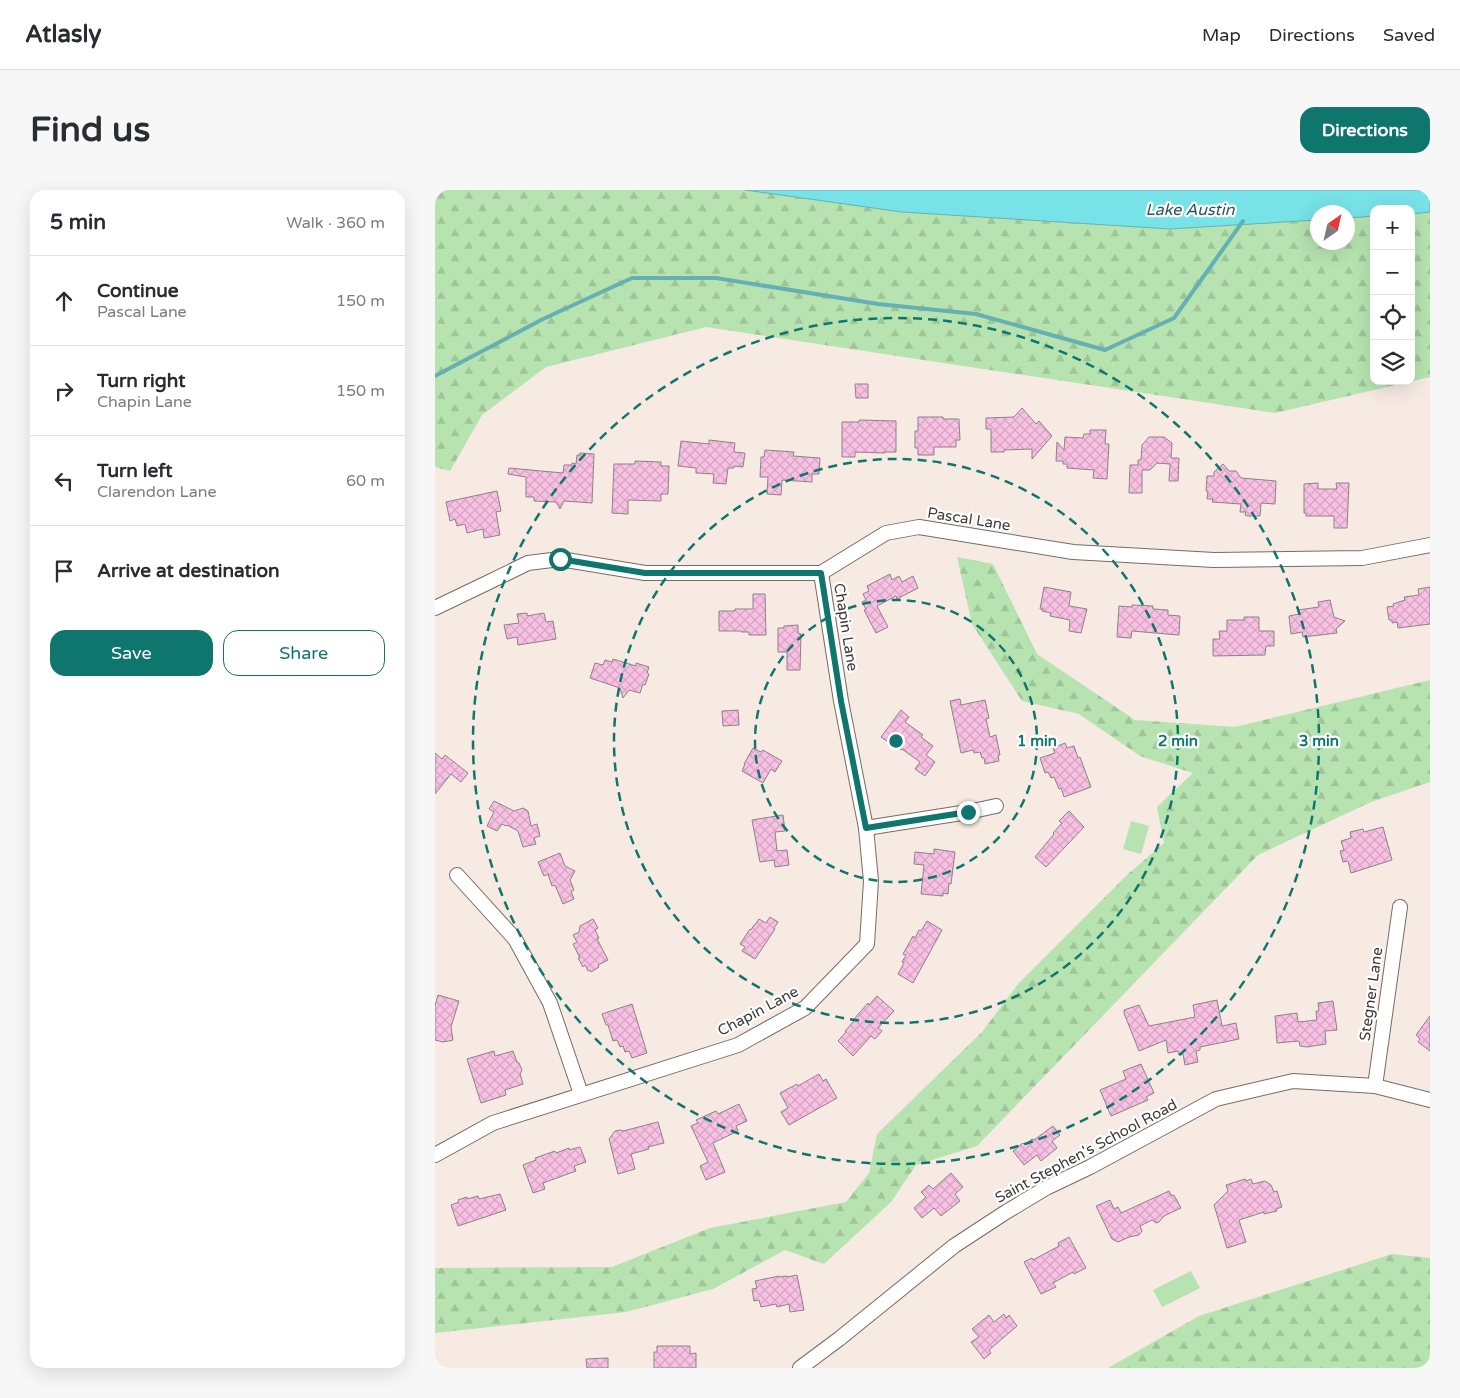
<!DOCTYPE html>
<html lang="en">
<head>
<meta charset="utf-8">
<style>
  body { margin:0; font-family:"Varela Round",sans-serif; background:#f7f7f7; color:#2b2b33 }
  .controls { position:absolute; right:15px; top:15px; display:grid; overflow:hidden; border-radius:10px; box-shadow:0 5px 20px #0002 }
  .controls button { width:45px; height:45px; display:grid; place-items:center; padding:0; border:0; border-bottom:1px solid #e1e1e2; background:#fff; color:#2b2b33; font:25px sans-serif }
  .compass { position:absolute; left:875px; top:15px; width:45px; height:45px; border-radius:50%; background:#fff; box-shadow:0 5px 20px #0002; rotate:34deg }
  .stop { position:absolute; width:15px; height:15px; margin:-11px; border:4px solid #0f766e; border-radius:50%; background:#fff }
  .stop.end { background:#0f766e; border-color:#fff; box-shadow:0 1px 5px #0008 }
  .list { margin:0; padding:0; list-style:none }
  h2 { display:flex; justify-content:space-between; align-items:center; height:65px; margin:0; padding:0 20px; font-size:21px }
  h2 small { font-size:16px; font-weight:400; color:#7c7c81 }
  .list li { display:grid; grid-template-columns:32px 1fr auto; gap:15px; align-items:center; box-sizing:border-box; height:90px; padding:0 20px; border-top:1px solid #e1e1e2 }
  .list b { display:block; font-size:19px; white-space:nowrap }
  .list p { margin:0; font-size:16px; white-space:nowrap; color:#7c7c81 }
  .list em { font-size:16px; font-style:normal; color:#7c7c81 }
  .actions { display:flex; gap:10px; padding:15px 20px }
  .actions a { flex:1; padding:11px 0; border:1px solid #0f766e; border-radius:15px; text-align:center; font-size:18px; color:#0f766e }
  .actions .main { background:#0f766e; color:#fff }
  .icon { flex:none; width:28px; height:28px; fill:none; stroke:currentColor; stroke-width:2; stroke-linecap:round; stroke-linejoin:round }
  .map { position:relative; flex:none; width:995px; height:1178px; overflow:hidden; border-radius:15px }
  header { display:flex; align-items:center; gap:30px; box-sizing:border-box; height:70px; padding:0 25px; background:#fff; border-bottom:1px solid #e1e1e2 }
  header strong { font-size:24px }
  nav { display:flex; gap:28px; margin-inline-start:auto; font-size:18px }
  .intro { display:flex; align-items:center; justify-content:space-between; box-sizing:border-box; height:120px; padding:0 30px }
  h1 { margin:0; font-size:35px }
  .button { padding:12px 22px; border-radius:15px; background:#0f766e; color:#fff; font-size:18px; font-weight:700 }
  main { display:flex; gap:30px; padding:0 30px }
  aside { flex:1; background:#fff; border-radius:15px; box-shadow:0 5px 20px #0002 }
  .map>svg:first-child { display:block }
  .forest { fill:url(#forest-firs) }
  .pitch { fill:#b6e3b0 }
  .water { fill:#77e2e8; stroke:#66b0b3 }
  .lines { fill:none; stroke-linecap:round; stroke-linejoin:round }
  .stream { stroke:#66b0b3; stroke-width:4 }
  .building { fill:url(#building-cross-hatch); stroke:#8d8289 }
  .minor-casing { stroke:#766c64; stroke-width:16 }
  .minor { stroke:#fff; stroke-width:14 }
  .route { stroke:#0f766e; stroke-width:6 }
  .ring { fill:none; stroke:#0f766e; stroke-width:2.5; stroke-dasharray:9 6 }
  .labels { text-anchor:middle; stroke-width:4.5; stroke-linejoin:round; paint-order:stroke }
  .street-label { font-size:15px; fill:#3e3a36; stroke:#fff }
  .water-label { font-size:16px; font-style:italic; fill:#275659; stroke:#fff }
  .centre { fill:#0f766e; stroke:#fff; stroke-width:2.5 }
  .ring-label { font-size:15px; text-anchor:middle; font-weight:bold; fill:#0f766e; stroke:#fff; stroke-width:4.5; stroke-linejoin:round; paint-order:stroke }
</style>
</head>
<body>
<header>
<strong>Atlasly</strong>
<nav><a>Map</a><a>Directions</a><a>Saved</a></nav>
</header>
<div class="intro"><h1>Find us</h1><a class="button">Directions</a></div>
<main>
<aside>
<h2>5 min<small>Walk · 360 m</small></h2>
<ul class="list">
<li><svg class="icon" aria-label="ahead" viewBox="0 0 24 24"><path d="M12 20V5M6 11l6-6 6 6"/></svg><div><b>Continue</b><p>Pascal Lane</p></div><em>150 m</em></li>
<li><svg class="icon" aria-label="right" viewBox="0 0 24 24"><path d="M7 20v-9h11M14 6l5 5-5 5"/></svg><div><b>Turn right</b><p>Chapin Lane</p></div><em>150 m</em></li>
<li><svg class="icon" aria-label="left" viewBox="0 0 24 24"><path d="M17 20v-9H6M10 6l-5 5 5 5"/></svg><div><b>Turn left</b><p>Clarendon Lane</p></div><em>60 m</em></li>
<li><svg class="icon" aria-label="arrive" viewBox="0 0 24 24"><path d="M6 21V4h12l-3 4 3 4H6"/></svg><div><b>Arrive at destination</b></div></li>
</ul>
<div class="actions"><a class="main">Save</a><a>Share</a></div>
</aside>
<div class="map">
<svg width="995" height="1178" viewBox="0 0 995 1178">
  <defs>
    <pattern id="forest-firs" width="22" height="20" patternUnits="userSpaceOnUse" patternTransform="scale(1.25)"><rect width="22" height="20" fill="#b6e3b0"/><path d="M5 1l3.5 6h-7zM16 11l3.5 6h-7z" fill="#9ec498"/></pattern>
    <pattern id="building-cross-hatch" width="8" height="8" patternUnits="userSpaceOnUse" patternTransform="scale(1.25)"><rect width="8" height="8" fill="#f8c0e3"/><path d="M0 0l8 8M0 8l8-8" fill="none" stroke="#d6a6c3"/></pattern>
  </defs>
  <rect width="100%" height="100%" fill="#f6eae2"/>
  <g class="forest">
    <path d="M0 0H310L467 22 735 39 882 30V52H912L913 28 939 26V191H976V24L995 22V187L840 223 271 137 111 177 47 225 15 281 0 277Z"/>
    <path d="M522 367 558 374 602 464 700 530 800 537 995 490V592L936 612 823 665 542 956 481 975 456 1012 389 1074 350 1060 278 1099 191 1122 0 1143V1078L177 1077 275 1038 411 1012 434 983 442 944 547 842 584 793 692 685 729 653 722 617 758 583 705 566 644 524 587 511 537 434Z"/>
    <path d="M957 1064 995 1068V1178H673L764 1126Z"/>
  </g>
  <g class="pitch">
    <path d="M696 631 714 636 706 664 688 659Z"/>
    <path d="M756 1081 765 1098 727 1117 718 1100Z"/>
  </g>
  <path class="water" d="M310 0H995V22L976 24V19H939V26L913 28 912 22H882V30L735 39 467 22Z"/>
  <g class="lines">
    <path class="stream" d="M0 186 108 129 197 88H281L443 114 541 124 670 160 739 128 808 31"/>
  </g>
  <g class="building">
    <path d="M420 194H433V208H421Z"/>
    <path d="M587 218 601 234 604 231 617 246 597 269V259L569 260V262H556V239H551V228L579 227Z"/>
    <path d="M483 227H508V229H524L525 250H521V257H499V265H483V258H480V241H483Z"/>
    <path d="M424 230 461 231V262H450V263L420 262V267H407V232H424Z"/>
    <path d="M655 240H671L670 254H674L672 289 658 288 659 280 632 278V274H628V271H621L622 252 629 260 630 247 648 248 649 244H655Z"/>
    <path d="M714 247H729L737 253 736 268H744L743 291H734L735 274 722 273 715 280H707V303H694L695 275H703V270H706L707 255Z"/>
    <path d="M274 250 300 253 299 262 310 263 308 277 299 276V278H293L291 294 278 293 279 284 261 283V278L243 276 246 251 274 254Z"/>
    <path d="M330 260 359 262 358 266 385 268 384 284H377V292L347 290 346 305 332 304 333 287H325L326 267H329Z"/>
    <path d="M145 263 159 264 157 313 129 311 125 319 121 312 99 311V307H91V287L73 284 74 278 128 283 129 275H137V273L141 274 142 265H145Z"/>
    <path d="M200 271 226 272V276H234L233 304H226V311L193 310V324L177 323 179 274H200Z"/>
    <path d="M788 274 794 281H801L806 288 841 291 840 314 826 313 825 326H813L810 325 811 322H805L806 314 777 312 778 309H772L773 301H771L772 286H779V282Z"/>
    <path d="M883 293V299H902L901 293H914L912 338H899V326H871V323H869V294Z"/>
    <path d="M62 301 66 321 61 322 65 345 49 348 48 339 32 343 30 334 22 336 20 329 15 331 11 312Z"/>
    <path d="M455 384 457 390 464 386 467 392 478 386 483 398 462 409 461 406 442 416 453 437 441 443 429 420 431 419 427 412 431 410 428 404 434 401 432 396Z"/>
    <path d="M609 397 636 402 634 416 652 419 646 443 634 441 635 430 615 426 616 423 607 421 608 419H605Z"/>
    <path d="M995 397V434L963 438 962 432 957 433V430H954L952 417 959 416 958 414 970 410 969 407 984 405 983 399Z"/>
    <path d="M318 404H330L331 445H314V442H306V441H284V421H300V419H318Z"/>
    <path d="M895 410 899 427 910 431 901 439 902 443 868 447 867 442 856 444 854 426 864 424 863 420 884 417 883 412Z"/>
    <path d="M697 415 718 416V419L733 420V425L745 426 744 445 697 441 696 448 682 447 684 416 697 417Z"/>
    <path d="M92 423V426L109 423 111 432 118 431 121 449 83 455 82 447 72 449 69 435 84 433 82 424Z"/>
    <path d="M809 427H824V441H839V456H831L830 465 778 466V449H785L784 441H792V430H809Z"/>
    <path d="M363 435V443L366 444 365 480H352V462H343V438H349V436Z"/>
    <path d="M178 469 201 476V473L214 477 212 483 214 484 210 495 208 494 205 503 194 500 188 508 185 498 155 488 160 473 168 475 170 470 177 472Z"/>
    <path d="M525 509 526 515 550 510 554 528 551 529 555 547 561 545 565 565H563L564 571 550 574 549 568H547L545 562 539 563 538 560 526 563 515 511Z"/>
    <path d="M303 520 304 535 288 536 287 521Z"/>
    <path d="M466 520 474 527 470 532 488 545 486 547 498 556 491 565 500 572 490 586 480 579 485 572 467 559 466 560 454 551 453 552 446 547Z"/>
    <path d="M630 553 632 558 639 556 643 568 645 567 656 597 629 607 626 598 624 599 619 587 616 588 613 582 610 583 605 568 620 563 618 558Z"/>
    <path d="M318 558 326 562 328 560 347 571 340 582 336 579 328 593 307 581 310 574H309Z"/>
    <path d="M0 563 7 569 10 565 33 583 26 592 16 584 0 604Z"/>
    <path d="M59 611 79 621 88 618 93 621 96 636 102 634 105 646 99 648 101 654 88 657 83 641 72 635 71 636 67 634 62 641 52 636 59 622 54 619Z"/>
    <path d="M634 621 649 637 611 677 600 667 619 644 618 643 627 633 624 631Z"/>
    <path d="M348 625 350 641 340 642 342 661 352 660 354 675 340 677 339 670 325 672 317 630Z"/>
    <path d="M948 637 957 670 916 683 913 671 908 672 905 661 909 660 906 651 916 648 915 642 928 639 929 642Z"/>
    <path d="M499 659 520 662 516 694 514 693 513 704 508 703V706L486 704 489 675 479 674 480 662 499 664Z"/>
    <path d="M125 663 130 676 140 681 135 690 139 700 136 701 139 709 128 714 120 695 117 696 113 684 109 686 103 672Z"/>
    <path d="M335 727 343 732 339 738 340 739 320 769 307 761 310 757 305 754 315 739 316 740 319 735H320L324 729 331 733Z"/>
    <path d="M158 729 163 738 160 740 164 748 162 749 173 770 163 775 164 777 156 782 155 780 153 781 150 775 148 777 143 768H145L138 754 142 752 138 745 144 742 145 736Z"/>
    <path d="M492 731 507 740 478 793 463 784 469 773 467 772 471 765 468 764 478 746 480 748 484 740 486 741Z"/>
    <path d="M3 805 24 811 16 837 18 850 8 852 0 850V816Z"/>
    <path d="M442 806 459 821 443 838 447 841 440 849 436 846 418 866 403 851 411 842 410 841 420 830 419 829 433 813 434 815Z"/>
    <path d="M782 810 787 836 801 833 804 849 765 857V860L761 861 763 872 750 875 748 864 744 865 743 861 733 863 731 850 704 861 689 823V820L704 815 714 836 760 827 758 815Z"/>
    <path d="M898 811 902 840 890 841 891 854 872 857 865 856 864 851 842 853 840 826 862 823 863 832 882 830 881 821H884L883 813Z"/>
    <path d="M197 814 212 863 197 868 194 861 190 862 188 856 185 857 182 850 178 851 173 835H171L167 824Z"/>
    <path d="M995 826V861L983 852 985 849 981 845Z"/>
    <path d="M59 861 60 866 78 861 82 872 84 873 87 880 85 884 88 894 70 900 71 905 46 913 32 869Z"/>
    <path d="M706 874 719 903 711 907 713 910 676 926 665 900 691 889 688 881Z"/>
    <path d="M384 884 388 891 391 889 402 908 354 935 346 922 353 918 345 903 362 894 363 896Z"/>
    <path d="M304 914 312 931 301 936 303 941 278 953 290 982 271 990 265 976 273 972 256 936 263 933 261 930 281 921 283 924Z"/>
    <path d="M223 932 229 953 213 957 214 959 196 964 200 979 183 984 174 949 180 941 185 940 188 941Z"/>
    <path d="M618 936 625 945 617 951 622 958 606 971 602 965 589 975 578 961 588 953 590 955 597 949 599 950Z"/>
    <path d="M145 957 151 972 139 976 141 981 108 993 110 999 98 1003 88 975 101 970 100 968 120 961 121 963 134 958V960Z"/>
    <path d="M516 983 528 997 520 1004 525 1011 506 1026 499 1018 487 1028 479 1018 491 1007 486 1002 494 995 498 999Z"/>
    <path d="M810 989 811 991 816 989 818 994 830 991 836 995 839 1002 842 1001 847 1017 841 1019 842 1021 829 1024V1022L804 1030 811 1052 792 1058 779 1015 793 1001 791 995Z"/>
    <path d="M734 1001 737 1006 739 1005 746 1018 729 1026 724 1032 721 1033 717 1030 705 1036 707 1041 704 1045 694 1047 683 1052 677 1049 661 1016 675 1010 679 1019 683 1017 686 1023Z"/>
    <path d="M65 1004 71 1020 23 1036 16 1015 24 1012 23 1010 32 1007V1009L43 1006 44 1009Z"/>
    <path d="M634 1047 651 1078 639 1084 638 1082 618 1093 621 1097 606 1104 589 1072 597 1068 598 1070 624 1056 623 1053Z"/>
    <path d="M362 1085 369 1120 355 1122 354 1114 342 1117 341 1114 326 1117 324 1110 319 1111 317 1099 322 1098 320 1091 344 1086V1087L352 1086V1087Z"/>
    <path d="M569 1124 571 1128 574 1125 582 1136 554 1160 556 1163 549 1169 536 1152 544 1147 537 1139 554 1125 559 1132Z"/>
    <path d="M222 1156H255V1164L261 1163V1178H219V1162H222Z"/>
    <path d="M173 1168V1178H152L151 1169Z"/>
  </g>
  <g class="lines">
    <g class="minor-casing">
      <g id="minor">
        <path d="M0 418 52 393 93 373 125 369 210 383H386L451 343 484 337 638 362 779 370 927 368 995 355"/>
        <path d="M431 638 533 622 561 616"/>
        <path d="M22 685 80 749 115 813 146 904"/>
        <path d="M940 896 965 717"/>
        <path d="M0 965 58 933 303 855 370 818 432 754 436 691 431 638 406 511 386 383"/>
        <path d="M365 1178 404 1149 519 1056 571 1022 611 998 655 977 781 909 858 891 940 896 995 910"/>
      </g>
    </g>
    <use href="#minor" class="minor"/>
  </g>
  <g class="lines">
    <path class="route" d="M125 369 210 383H386L406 511 431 638 533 622"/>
  </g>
  <g class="ring">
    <circle cx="461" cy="551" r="141"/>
    <circle cx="461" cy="551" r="282"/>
    <circle cx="461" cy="551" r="423"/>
  </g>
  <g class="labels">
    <g class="street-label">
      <text transform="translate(534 329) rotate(9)" y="5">Pascal Lane</text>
      <text transform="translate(411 437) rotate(81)" y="5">Chapin Lane</text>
      <text transform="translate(936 804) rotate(-82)" y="5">Stegner Lane</text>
      <text transform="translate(323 821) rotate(-28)" y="5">Chapin Lane</text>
      <text transform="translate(651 961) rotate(-28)" y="5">Saint Stephen's School Road</text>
    </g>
    <g class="water-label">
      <text x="755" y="25">Lake Austin</text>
    </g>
  </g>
  <circle cx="461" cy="551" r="8" class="centre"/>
  <g class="ring-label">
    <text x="602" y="556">1 min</text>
    <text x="743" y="556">2 min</text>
    <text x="884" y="556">3 min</text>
  </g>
</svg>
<div class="controls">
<button>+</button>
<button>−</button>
<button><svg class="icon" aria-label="locate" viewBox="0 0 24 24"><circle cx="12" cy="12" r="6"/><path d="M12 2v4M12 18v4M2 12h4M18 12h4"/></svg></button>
<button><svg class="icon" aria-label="layers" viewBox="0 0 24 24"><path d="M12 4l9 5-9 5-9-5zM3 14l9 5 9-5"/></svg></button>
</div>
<svg class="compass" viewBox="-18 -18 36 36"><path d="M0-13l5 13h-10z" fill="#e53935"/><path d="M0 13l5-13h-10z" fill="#7c7c81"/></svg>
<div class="stop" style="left:125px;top:369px"></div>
<div class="stop end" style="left:533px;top:622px"></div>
</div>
</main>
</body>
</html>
